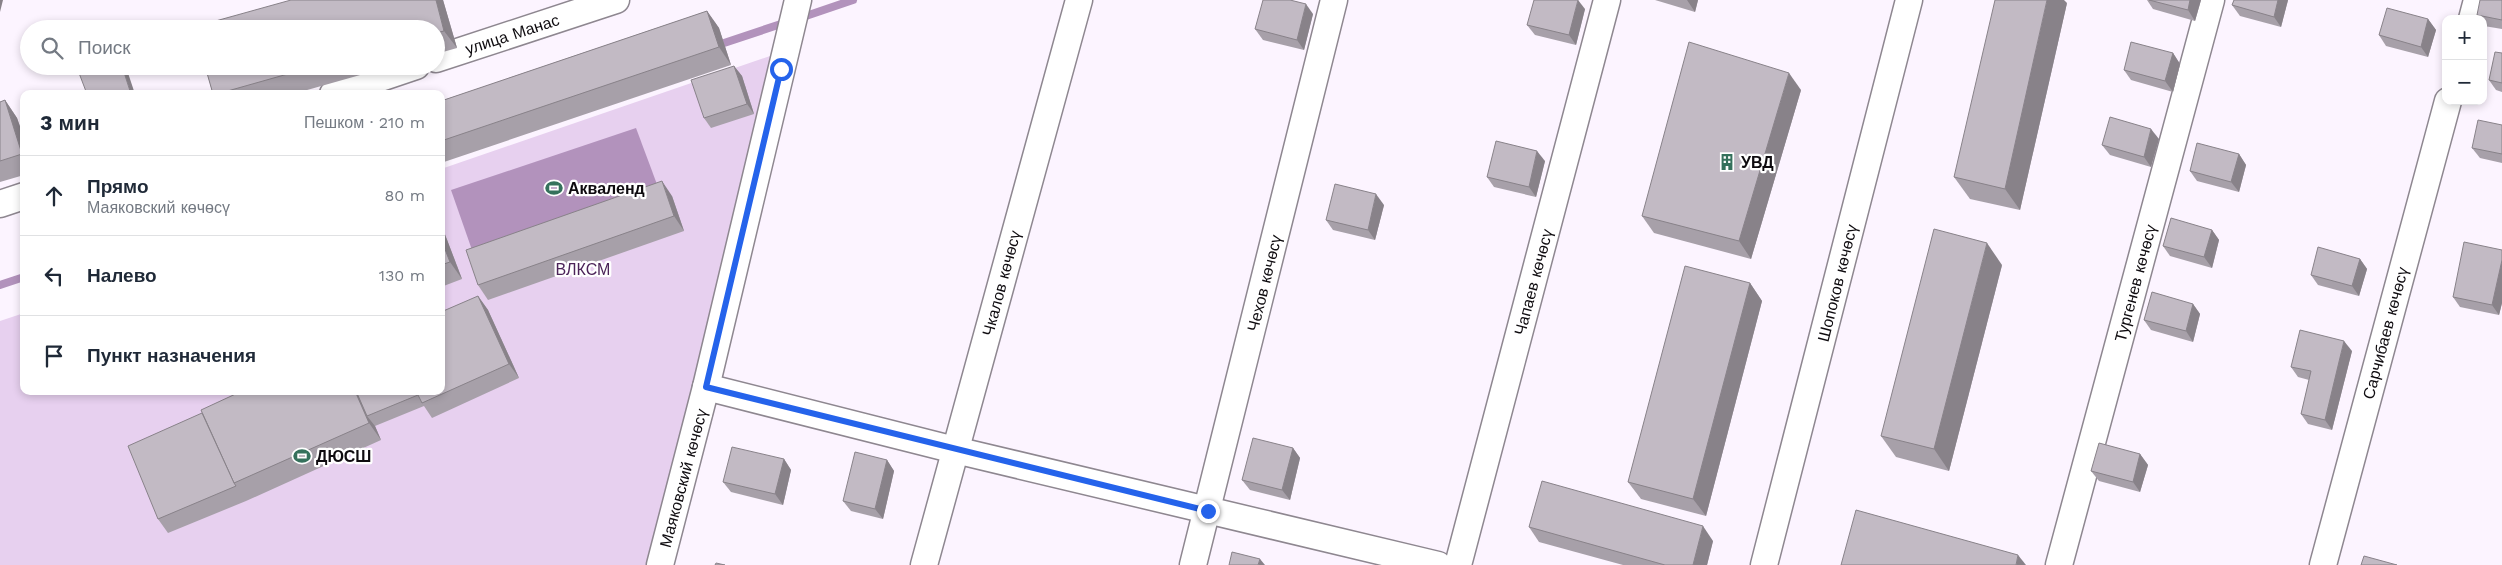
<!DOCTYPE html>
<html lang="ru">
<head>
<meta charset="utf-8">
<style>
  body { margin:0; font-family:"Work Sans",sans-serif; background:#f2f2f3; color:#1f2937 }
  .controls { position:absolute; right:15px; top:15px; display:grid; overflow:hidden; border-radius:10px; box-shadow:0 2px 8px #0003 }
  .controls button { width:45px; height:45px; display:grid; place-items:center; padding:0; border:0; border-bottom:1px solid #e0e1e3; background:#fff; color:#1f2937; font:25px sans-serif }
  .stop { position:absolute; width:15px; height:15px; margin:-11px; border:4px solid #2563eb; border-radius:50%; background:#fff }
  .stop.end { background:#2563eb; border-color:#fff; box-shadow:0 1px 5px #0008 }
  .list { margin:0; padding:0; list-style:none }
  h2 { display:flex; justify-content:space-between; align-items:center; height:65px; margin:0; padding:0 20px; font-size:21px }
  h2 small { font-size:16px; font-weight:400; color:#747a83 }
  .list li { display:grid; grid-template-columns:32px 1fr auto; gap:15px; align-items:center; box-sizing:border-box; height:80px; padding:0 20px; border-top:1px solid #e0e1e3 }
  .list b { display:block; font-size:19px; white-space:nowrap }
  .list p { margin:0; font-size:16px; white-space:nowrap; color:#747a83 }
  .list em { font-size:16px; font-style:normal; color:#747a83 }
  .icon { flex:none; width:28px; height:28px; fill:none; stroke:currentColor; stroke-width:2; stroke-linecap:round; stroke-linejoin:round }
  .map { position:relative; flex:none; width:2502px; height:565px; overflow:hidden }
  .search { position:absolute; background:#fff; box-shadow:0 2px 8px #0003; left:20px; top:20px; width:425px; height:55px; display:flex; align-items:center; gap:12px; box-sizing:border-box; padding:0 18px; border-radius:28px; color:#747a83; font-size:19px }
  .panel { position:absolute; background:#fff; box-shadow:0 2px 8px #0003; left:20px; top:90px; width:425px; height:305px; border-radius:10px }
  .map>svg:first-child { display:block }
  .green { fill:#e7d0ef }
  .water { fill:#b292bc }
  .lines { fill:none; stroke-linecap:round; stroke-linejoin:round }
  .stream { stroke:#b292bc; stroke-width:8 }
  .minor-casing { stroke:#8e8790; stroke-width:29 }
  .minor { stroke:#fff; stroke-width:26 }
  .wall { fill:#a7a0a9 }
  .shaded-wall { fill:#888289 }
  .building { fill:#c2bac4; stroke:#888289 }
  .route { stroke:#2563eb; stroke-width:6 }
  .labels { text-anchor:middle; stroke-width:4.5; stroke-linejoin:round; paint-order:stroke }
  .street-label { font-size:16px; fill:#0e0b0f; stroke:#fff }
  .poi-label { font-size:16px; font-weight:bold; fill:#0e0b0f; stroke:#fff; text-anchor:start }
  .park-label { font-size:16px; fill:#4b2358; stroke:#fff }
</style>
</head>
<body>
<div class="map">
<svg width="2502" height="565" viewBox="0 0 2502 565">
  <rect width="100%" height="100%" fill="#fcf4ff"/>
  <path class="green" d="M776 54 655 565H0V321L24 313V391H441V169Z"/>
  <path class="water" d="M636 128 658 187 472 250 451 190Z"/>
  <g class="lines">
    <g class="stream">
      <path d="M800 18 853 0"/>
      <path d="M715 46 787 22"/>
      <path d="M0 285 24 277"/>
    </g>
    <g class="minor-casing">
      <g id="minor">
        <path d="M2472 19 2477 0"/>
        <path d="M436 59 616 0"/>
        <path d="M333 94 416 66"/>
        <path d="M0 204 24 196"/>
        <path d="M706 387 955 450 1438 565"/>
        <path d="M660 565 706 387 798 0"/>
        <path d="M924 565 1079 0"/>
        <path d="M1193 565 1334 0"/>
        <path d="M1458 565 1607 0"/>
        <path d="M1764 565 1909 0"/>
        <path d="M2059 565 2211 0"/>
        <path d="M2323 565 2448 101"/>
      </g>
    </g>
    <use href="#minor" class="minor"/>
  </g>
  <g class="wall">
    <path d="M291 0H443L457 48 436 54V29Z"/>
    <path d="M1655 0H1698L1695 12Z"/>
    <path d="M2147 0H2201L2195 21 2153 9Z"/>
    <path d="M2234 0H2288L2281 27 2240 16 2232 5Z"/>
    <path d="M2502 0V29L2484 26 2483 25V19H2479L2477 15Z"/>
    <path d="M2067 3 2020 210 1970 199 1954 177Z"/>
    <path d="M1585 9 1576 45 1535 35 1527 25Z"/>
    <path d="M707 11 719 28 731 65 441 163V101Z"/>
    <path d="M1313 14 1304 50 1263 40 1255 29Z"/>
    <path d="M2428 19 2436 30 2428 57 2386 46 2379 35Z"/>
    <path d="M2173 53 2180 64 2173 92 2131 80 2124 70Z"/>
    <path d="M2502 53V92L2496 90 2489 80Z"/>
    <path d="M205 66H392L293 94H213Z"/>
    <path d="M734 66 742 76 754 114 711 128 704 118Z"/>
    <path d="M1801 90 1751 259 1654 233 1642 216Z"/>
    <path d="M5 100 17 118 24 138V175L0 182V102Z"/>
    <path d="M2502 125V163L2480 158 2472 148Z"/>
    <path d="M2159 139 2151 167 2110 155 2102 145Z"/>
    <path d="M2239 154 2246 165 2239 192 2197 181 2190 171Z"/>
    <path d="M1545 161 1536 197 1494 187 1487 177Z"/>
    <path d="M672 196 684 231 488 300 478 285Z"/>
    <path d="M1384 205 1375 240 1333 230 1326 220Z"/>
    <path d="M441 224 462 279 441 287Z"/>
    <path d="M2212 230 2219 240 2212 268 2170 256 2163 246Z"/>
    <path d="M2502 250V303L2499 315 2460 307 2453 297Z"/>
    <path d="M2360 259 2367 269 2359 296 2318 285 2311 275Z"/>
    <path d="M2002 265 1949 471 1896 457 1881 436Z"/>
    <path d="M1750 283 1762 301 1706 516 1641 499 1628 482Z"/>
    <path d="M478 296 488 310 519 378 432 418 424 406 375 426 381 440 246 501 168 533 158 519 202 413 441 391Z"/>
    <path d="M2193 304 2200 314 2193 342 2151 330 2144 320Z"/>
    <path d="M2352 351 2332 430 2308 424 2301 414 2309 380 2298 377 2291 367Z"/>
    <path d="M1293 448 1300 458 1290 500 1250 490 1242 480Z"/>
    <path d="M2140 454 2148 465 2140 492 2099 481 2091 471Z"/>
    <path d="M784 459 791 470 783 505 731 492 723 482Z"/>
    <path d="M887 460 894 471 883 519 851 511 843 501Z"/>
    <path d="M1529 527 1713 541 1707 565H1623L1539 542Z"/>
  </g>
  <g class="shaded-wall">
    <path d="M0 0H3L0 12Z"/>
    <path d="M436 0H443L457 48 444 31Z"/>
    <path d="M1578 0 1585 9 1576 45 1569 35Z"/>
    <path d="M1687 0H1698L1695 12Z"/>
    <path d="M2047 0H2064L2067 3 2020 210 2005 189Z"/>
    <path d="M2190 0H2201L2195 21 2188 10Z"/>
    <path d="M2278 0H2288L2281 27 2274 17Z"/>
    <path d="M1306 4 1313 14 1304 50 1297 40Z"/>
    <path d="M707 11 719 28 731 65 719 47Z"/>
    <path d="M2428 19 2436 30 2428 57 2421 47Z"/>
    <path d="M2173 53 2180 64 2173 92 2165 81Z"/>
    <path d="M122 66H124L127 70 135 94H131Z"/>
    <path d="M734 66 742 76 754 114 747 104Z"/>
    <path d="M1789 73 1801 90 1751 259 1739 241Z"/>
    <path d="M5 100 17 118 24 138V156L22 154Z"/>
    <path d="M2151 129 2159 139 2151 167 2144 157Z"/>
    <path d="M1537 151 1545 161 1536 197 1529 187Z"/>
    <path d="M2239 154 2246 165 2239 192 2231 182Z"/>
    <path d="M662 181 672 196 684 231 674 216Z"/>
    <path d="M1376 194 1384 205 1375 240 1368 230Z"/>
    <path d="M441 224 462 279 450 262 441 239Z"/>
    <path d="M2212 230 2219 240 2212 268 2204 257Z"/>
    <path d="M1987 243 2002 265 1949 471 1934 449Z"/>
    <path d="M2360 259 2367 269 2359 296 2352 286Z"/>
    <path d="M2502 260V303L2499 315 2492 305Z"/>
    <path d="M1750 283 1762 301 1706 516 1693 499Z"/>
    <path d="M478 296 488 310 519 378 509 364Z"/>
    <path d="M2193 304 2200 314 2193 342 2186 331Z"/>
    <path d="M2344 341 2352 351 2332 430 2325 420Z"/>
    <path d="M355 391H359L367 416 375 426 381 440 369 423Z"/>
    <path d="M1293 448 1300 458 1290 500 1282 490Z"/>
    <path d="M2140 454 2148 465 2140 492 2133 482Z"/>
    <path d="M784 459 791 470 783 505 775 494Z"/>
    <path d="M887 460 894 471 883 519 875 509Z"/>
    <path d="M1703 526 1713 541 1707 565H1693Z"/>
    <path d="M2018 555 2026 565H2016Z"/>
    <path d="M1260 559 1265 565H1258Z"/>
  </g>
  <g class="building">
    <path d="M291 0H436L444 31 436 33V29H195L194 27Z"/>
    <path d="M1263 0H1290L1306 4 1297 40 1255 29Z"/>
    <path d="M1534 0H1578L1569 35 1527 25Z"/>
    <path d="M1995 0H2047L2005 189 1954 177Z"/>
    <path d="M2149 0H2190L2188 10Z"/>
    <path d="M2234 0H2278L2274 17 2232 5Z"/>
    <path d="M2480 0H2502V20L2477 15Z"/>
    <path d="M2387 8 2428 19 2421 47 2379 35Z"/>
    <path d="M707 11 719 47 441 141V101Z"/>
    <path d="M1689 42 1789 73 1739 241 1642 216Z"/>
    <path d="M2131 42 2173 53 2165 81 2124 70Z"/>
    <path d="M2495 52 2502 53V83L2489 80Z"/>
    <path d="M99 66H122L131 94H87L79 73Z"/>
    <path d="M205 66H316L217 94H213Z"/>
    <path d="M734 66 747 104 704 118 691 80Z"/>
    <path d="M5 100 22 154 0 161V102Z"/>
    <path d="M2110 117 2151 129 2144 157 2102 145Z"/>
    <path d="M2478 120 2502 125V154L2472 148Z"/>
    <path d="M1496 141 1537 151 1529 187 1487 177Z"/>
    <path d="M2197 143 2239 154 2231 182 2190 171Z"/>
    <path d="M662 181 674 216 478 285 466 250Z"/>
    <path d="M1335 184 1376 194 1368 230 1326 220Z"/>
    <path d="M2171 218 2212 230 2204 257 2163 246Z"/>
    <path d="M1934 229 1987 243 1934 449 1881 436Z"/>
    <path d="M441 239 450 262 441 265Z"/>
    <path d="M2464 242 2502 250V260L2492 305 2453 297Z"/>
    <path d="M2318 247 2360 259 2352 286 2311 275Z"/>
    <path d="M1685 266 1750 283 1693 499 1628 482Z"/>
    <path d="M2152 292 2193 304 2186 331 2144 320Z"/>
    <path d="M478 296 509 364 422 403 416 391H441V312Z"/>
    <path d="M2300 330 2344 341 2325 420 2301 414 2311 371 2291 367Z"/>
    <path d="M242 391H355L369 423 234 483 201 410Z"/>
    <path d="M356 391H416L418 395 367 416Z"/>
    <path d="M202 413 234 483 236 486 158 519 128 446Z"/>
    <path d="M1253 438 1293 448 1282 490 1242 480Z"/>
    <path d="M2099 443 2140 454 2133 482 2091 471Z"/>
    <path d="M732 447 784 459 775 494 723 482Z"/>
    <path d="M855 452 887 460 875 509 843 501Z"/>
    <path d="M1542 481 1703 526 1693 565H1665L1529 527Z"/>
    <path d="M1856 510 2018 555 2016 565H1841Z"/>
    <path d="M1232 552 1260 559 1258 565H1229Z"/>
    <path d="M2364 556 2397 565H2361Z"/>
    <path d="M716 563 725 565H715Z"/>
  </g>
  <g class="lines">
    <path class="route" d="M781 69 706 387 1208 511"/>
  </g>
  <defs>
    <g id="building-bare" transform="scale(1.35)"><path d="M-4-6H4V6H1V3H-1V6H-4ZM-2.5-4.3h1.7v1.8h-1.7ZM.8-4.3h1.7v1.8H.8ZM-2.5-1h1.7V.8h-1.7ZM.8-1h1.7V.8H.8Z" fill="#35715c" stroke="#fff" stroke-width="2.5" paint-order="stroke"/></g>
    <g id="stadium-bare" transform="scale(1.35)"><path d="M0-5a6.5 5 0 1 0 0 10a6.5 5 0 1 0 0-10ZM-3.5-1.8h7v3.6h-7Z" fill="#35715c" stroke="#fff" stroke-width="2.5" paint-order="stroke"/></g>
  </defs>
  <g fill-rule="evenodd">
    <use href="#building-bare" x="1727" y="162"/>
    <use href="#stadium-bare" x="554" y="188"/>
    <use href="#stadium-bare" x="302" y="456"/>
  </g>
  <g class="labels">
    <g class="street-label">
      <text transform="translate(512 34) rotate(-18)" y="6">улица Манас</text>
      <text transform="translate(1533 282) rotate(-75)" y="6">Чапаев көчөсү</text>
      <text transform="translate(1001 283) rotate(-75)" y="6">Чкалов көчөсү</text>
      <text transform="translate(1264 283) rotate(-76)" y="6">Чехов көчөсү</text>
      <text transform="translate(1837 283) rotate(-76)" y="6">Шопоков көчөсү</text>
      <text transform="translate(2135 283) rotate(-75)" y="6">Тургенев көчөсү</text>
      <text transform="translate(2385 333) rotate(-75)" y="6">Сарчибаев көчөсү</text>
      <text transform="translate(683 478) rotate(-75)" y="6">Маяковский көчөсү</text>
    </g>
    <g class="poi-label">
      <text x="1741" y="168">УВД</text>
      <text x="568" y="194">Акваленд</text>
      <text x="316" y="462">ДЮСШ</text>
    </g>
    <g class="park-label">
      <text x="583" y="275">ВЛКСМ</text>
    </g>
  </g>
</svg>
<div class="controls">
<button>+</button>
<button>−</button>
</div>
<div class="stop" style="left:781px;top:69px"></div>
<div class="stop end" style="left:1208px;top:511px"></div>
<div class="search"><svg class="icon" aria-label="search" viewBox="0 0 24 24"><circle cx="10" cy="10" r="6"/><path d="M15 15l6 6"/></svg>Поиск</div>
<section class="panel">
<h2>3 мин<small>Пешком · 210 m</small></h2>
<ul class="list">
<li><svg class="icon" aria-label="ahead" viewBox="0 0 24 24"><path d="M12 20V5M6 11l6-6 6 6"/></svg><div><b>Прямо</b><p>Маяковский көчөсү</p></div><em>80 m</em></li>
<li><svg class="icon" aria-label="left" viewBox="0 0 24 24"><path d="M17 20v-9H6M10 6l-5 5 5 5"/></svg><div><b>Налево</b></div><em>130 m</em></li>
<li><svg class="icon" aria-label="arrive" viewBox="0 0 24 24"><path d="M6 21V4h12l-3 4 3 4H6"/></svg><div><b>Пункт назначения</b></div></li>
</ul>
</section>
</div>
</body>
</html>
